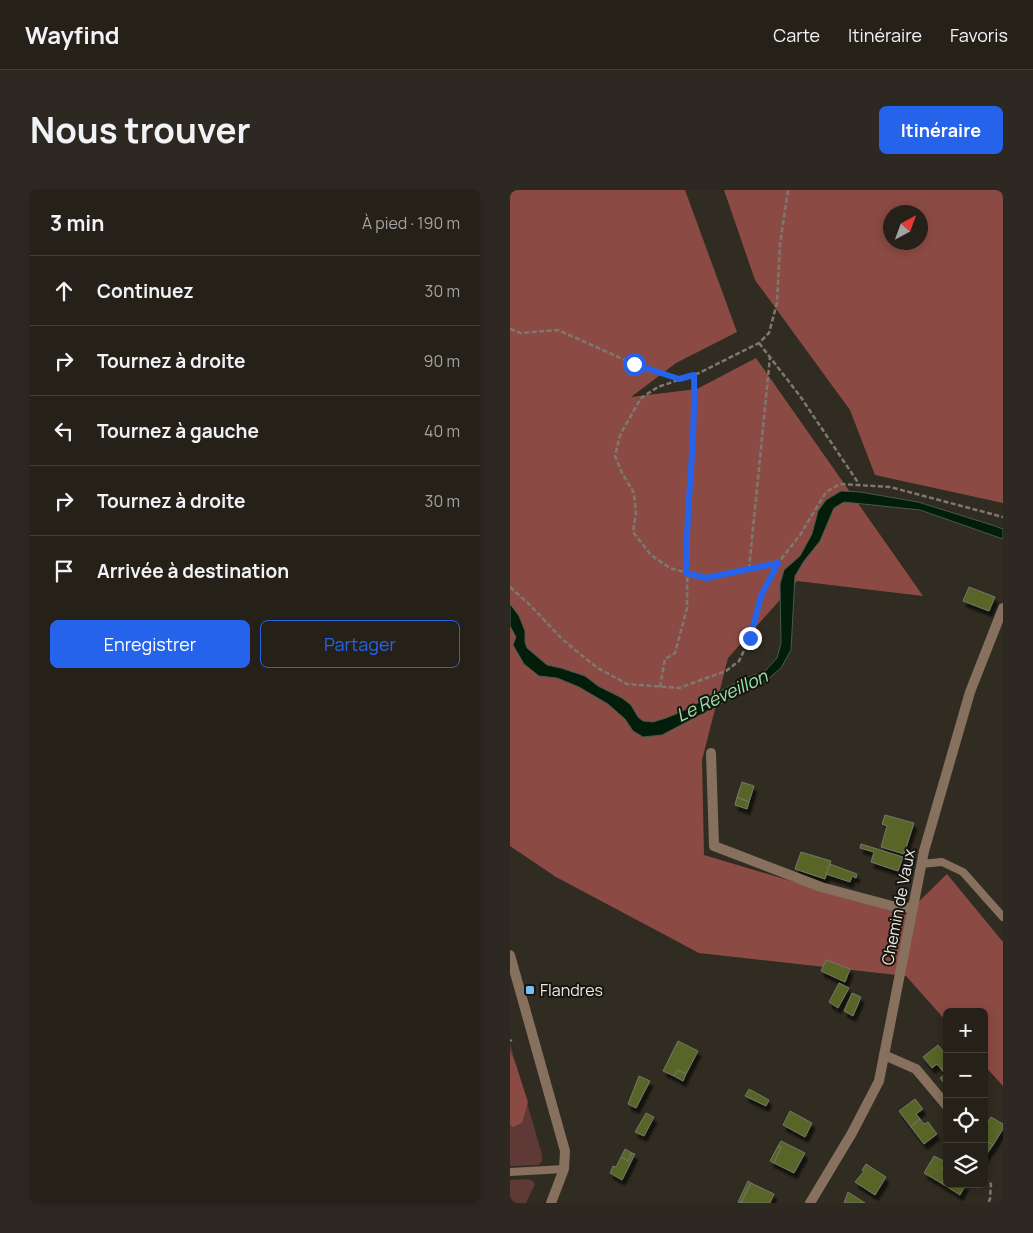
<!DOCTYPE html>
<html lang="fr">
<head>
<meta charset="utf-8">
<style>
  body { margin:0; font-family:Manrope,sans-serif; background:#2d2922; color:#f1f3f6 }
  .controls { position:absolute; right:15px; bottom:15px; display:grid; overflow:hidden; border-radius:8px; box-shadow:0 2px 12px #0003 }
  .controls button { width:45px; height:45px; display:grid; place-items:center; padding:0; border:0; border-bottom:1px solid #423e38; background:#252119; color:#f1f3f6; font:25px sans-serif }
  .compass { position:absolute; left:373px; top:15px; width:45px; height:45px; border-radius:50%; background:#252119; box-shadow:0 2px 12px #0003; rotate:41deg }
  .stop { position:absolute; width:15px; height:15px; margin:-11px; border:4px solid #2563eb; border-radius:50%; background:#fff }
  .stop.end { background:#2563eb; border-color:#fff; box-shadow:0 1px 5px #0008 }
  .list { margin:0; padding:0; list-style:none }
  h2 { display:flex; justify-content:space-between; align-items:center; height:65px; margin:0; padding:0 20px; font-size:21px }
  h2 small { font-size:16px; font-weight:400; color:#a3a3a2 }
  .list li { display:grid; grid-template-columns:32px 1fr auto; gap:15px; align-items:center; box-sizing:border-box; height:70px; padding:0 20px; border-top:1px solid #423e38 }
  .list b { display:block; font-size:19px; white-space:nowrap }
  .list em { font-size:16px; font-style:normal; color:#a3a3a2 }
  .actions { display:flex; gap:10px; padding:15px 20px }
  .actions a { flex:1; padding:11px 0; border:1px solid #2563eb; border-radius:8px; text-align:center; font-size:18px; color:#2563eb }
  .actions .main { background:#2563eb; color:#fff }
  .icon { flex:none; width:28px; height:28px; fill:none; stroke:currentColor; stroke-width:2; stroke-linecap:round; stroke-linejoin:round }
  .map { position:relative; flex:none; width:493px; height:1013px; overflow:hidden; border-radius:8px }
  header { display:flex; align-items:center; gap:30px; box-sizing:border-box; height:70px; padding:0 25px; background:#252119; border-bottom:1px solid #423e38 }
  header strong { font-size:24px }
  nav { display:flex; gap:28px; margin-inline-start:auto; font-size:18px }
  .intro { display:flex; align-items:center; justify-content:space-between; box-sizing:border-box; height:120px; padding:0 30px }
  h1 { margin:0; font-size:35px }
  .button { padding:12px 22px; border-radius:8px; background:#2563eb; color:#fff; font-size:18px; font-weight:700 }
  main { display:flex; gap:30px; padding:0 30px }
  aside { flex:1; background:#252119; border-radius:8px; box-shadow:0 2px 12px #0003 }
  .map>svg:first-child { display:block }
  .green { fill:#5e3935 }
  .forest { fill:#8b4b44; fill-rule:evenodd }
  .water { fill:#021e0a; stroke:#485b4b }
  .building { fill:#586528; stroke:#73776a; filter:url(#shadow) }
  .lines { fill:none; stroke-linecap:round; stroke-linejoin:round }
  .path { stroke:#7e7970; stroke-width:2.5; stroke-dasharray:5 2.5; stroke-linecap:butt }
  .service { stroke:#87705e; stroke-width:8 }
  .minor { stroke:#87705e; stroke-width:10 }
  .route { stroke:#2563eb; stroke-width:6 }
  .poi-dot { fill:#77bff7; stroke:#171510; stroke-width:2 }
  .labels { text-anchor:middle; stroke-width:4; stroke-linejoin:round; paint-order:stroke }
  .street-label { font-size:16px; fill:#ece9e2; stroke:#171510 }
  .poi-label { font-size:16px; fill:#ece9e2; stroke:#171510; text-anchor:start }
  .water-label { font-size:18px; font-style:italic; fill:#95e6a8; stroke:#171510 }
</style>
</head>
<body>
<header>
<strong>Wayfind</strong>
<nav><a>Carte</a><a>Itinéraire</a><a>Favoris</a></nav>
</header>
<div class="intro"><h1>Nous trouver</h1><a class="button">Itinéraire</a></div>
<main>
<aside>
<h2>3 min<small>À pied · 190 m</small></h2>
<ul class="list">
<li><svg class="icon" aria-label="ahead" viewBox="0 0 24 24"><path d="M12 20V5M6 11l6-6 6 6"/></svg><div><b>Continuez</b></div><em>30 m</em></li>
<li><svg class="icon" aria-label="right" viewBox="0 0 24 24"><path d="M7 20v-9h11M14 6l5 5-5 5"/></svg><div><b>Tournez à droite</b></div><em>90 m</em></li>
<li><svg class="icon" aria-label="left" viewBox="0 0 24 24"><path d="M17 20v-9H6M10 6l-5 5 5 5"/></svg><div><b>Tournez à gauche</b></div><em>40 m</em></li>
<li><svg class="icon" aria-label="right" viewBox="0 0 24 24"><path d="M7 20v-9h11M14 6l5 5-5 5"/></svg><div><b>Tournez à droite</b></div><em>30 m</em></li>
<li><svg class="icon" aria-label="arrive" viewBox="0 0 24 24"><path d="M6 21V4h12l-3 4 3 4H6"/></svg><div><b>Arrivée à destination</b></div></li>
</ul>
<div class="actions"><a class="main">Enregistrer</a><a>Partager</a></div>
</aside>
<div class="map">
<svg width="493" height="1013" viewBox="0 0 493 1013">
  <defs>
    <filter id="shadow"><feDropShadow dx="3" dy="5.5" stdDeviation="1" flood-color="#0009"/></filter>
  </defs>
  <rect width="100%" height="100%" fill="#312c21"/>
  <g class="green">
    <path d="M0 853 32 965V971L29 975 0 976Z"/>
    <path d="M18 989 23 991 25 994 16 1013H0V990Z"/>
  </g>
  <g class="forest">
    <path d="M0 0H175L227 142 166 173 121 207 187 199 246 168 413 406 287 391 218 468 192 570 194 665 395 725 437 684 493 752V896L474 875V822H437V832L396 786 189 763 46 687 0 656Z"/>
    <path d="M214 0H493V313L365 285 340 220 245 90ZM410 22V52H380V22Z"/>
    <path d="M0 861 6 875 18 912 12 933 3 937 0 935Z"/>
  </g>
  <path class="water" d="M331 301 350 302 408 312 482 335 493 339V349L410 320 334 312 324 318 310 351 294 371 285 386 281 460 271 478 258 489 152 545 133 547 123 541 115 529 98 514 69 497 47 488 29 486 14 474 3 455 6 447 0 436V414L9 426 15 441V452L17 458 37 475 51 478 75 486 88 496 112 508 121 515 128 527 133 531 143 532 156 528 171 522 235 488 255 481 267 468 271 453 270 394 274 380 290 366 302 344 308 321 316 310Z"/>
  <g class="building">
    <path d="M459 397 485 407 479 421 453 411Z"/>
    <path d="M232 592 244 596 239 612 227 607Z"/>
    <path d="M227 607 239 612 237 619 225 615Z"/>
    <path d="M375 625 404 633 394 664 371 657 377 636 372 634Z"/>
    <path d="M351 654 393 667 388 681 361 672 364 662 350 658Z"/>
    <path d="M291 662 321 671 315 689 285 679Z"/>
    <path d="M320 674 347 684 346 688 342 686 340 692 316 684Z"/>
    <path d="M316 770 340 779 335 792 311 781Z"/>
    <path d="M329 793 339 798 328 818 319 812Z"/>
    <path d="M342 803 351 807 343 826 334 821Z"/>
    <path d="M168 851 188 861 176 884 168 880 164 886 153 881Z"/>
    <path d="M428 855 437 866V875L431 879 427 874 422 878 413 867Z"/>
    <path d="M437 875V897L430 888 435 884 431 879Z"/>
    <path d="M168 880 176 884 173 891 164 886Z"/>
    <path d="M129 886 140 891 126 918 118 914Z"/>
    <path d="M239 899 259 910 256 916 235 906Z"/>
    <path d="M405 909 413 919 406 924 410 929 401 937 389 921Z"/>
    <path d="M280 921 302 933 295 947 273 935Z"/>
    <path d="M136 923 144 927 134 946 125 942Z"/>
    <path d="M481 927 493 934V939L483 955 474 949 476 942 474 941V937Z"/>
    <path d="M410 929 414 934 418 932 427 944 414 954 401 937Z"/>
    <path d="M474 949 483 955 474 968Z"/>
    <path d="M271 951 295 963 284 983 264 973 271 957 268 956Z"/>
    <path d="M268 956 271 957 264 973 260 971Z"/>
    <path d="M115 959 122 963 118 971 111 967Z"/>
    <path d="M122 963 125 964 112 990 100 983 103 976 106 977 111 967 118 971Z"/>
    <path d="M424 966 436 972 432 979 437 984 431 993 414 983Z"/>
    <path d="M356 974 376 987 365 1005 345 992 354 981 352 980Z"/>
    <path d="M437 984V994H456L450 1005 431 993Z"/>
    <path d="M238 991 241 993 230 1013 228 1012Z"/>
    <path d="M241 993 264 1004 260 1013H231Z"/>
    <path d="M338 1002 355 1013H334Z"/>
  </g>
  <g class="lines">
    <g class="path">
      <path d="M0 139 11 143 48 140 124 174 168 189"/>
      <path d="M249 153 290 206 349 294"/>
      <path d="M268 373 196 388 160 378 141 365 123 342 126 323 124 303 112 283 105 266 110 245 131 208 148 197 189 183 249 153 259 143 267 113 270 54 278 0"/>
      <path d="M239 379 260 167"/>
      <path d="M0 397 20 415 52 449 86 477 117 494 169 498 216 481 229 471 240 448 251 406 268 373 290 345 316 302 330 294 380 297 493 327"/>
      <path d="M150 497 155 469 165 463 177 418 178 322 185 216 184 185"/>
      <path d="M0 850 2 851"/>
      <path d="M474 988 481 994 480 1009 478 1013"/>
    </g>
    <g class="service">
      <path d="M411 674 432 672 453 682 493 727"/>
      <path d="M0 982 54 979"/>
    </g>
    <g class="minor">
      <path d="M201 563 204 656 311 697 386 717 403 718"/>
      <path d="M0 765 55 961 54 979 41 1013"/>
      <path d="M374 865 406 879 437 916"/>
      <path d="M300 1013 342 943 369 891 414 661 460 502 493 418"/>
    </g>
  </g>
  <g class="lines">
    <path class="route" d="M124 174 169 189 184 185C186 251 176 317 176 383L196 388 268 373 251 406 240 448"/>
  </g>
  <rect class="poi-dot" x="15" y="795" width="10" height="10" rx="2.5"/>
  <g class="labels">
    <g class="street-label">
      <text transform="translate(388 717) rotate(-79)" y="6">Chemin de Vaux</text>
    </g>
    <g class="poi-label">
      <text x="30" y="806">Flandres</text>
    </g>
    <g class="water-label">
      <text transform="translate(212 506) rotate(-25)" y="6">Le Réveillon</text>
    </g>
  </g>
</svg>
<div class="controls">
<button>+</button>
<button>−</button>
<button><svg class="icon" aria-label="locate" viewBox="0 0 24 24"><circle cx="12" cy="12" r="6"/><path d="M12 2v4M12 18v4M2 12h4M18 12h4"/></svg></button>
<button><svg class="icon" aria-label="layers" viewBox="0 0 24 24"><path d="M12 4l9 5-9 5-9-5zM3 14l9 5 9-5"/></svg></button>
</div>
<svg class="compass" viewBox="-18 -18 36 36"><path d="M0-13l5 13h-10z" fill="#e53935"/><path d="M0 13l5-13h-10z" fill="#a3a3a2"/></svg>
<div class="stop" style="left:124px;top:174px"></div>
<div class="stop end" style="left:240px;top:448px"></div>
</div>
</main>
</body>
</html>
